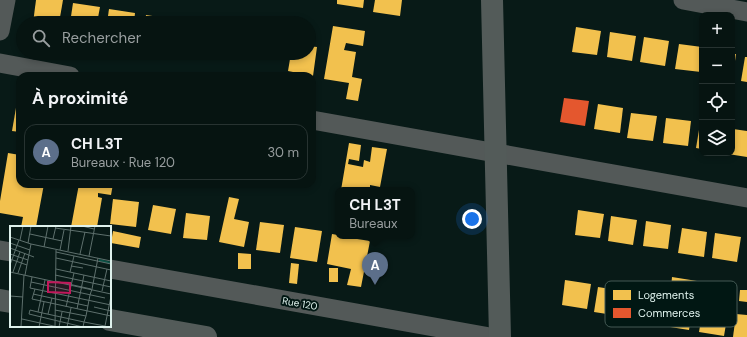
<!DOCTYPE html>
<html lang="fr">
<head>
<meta charset="utf-8">
<style>
  body { margin:0; font-family:"DM Sans",sans-serif; background:#0f1d1a; color:#f1f3f6 }
  .controls { position:absolute; right:12px; top:12px; display:grid; overflow:hidden; border-radius:8px; box-shadow:0 2px 6px #0003 }
  .controls button { width:36px; height:36px; display:grid; place-items:center; padding:0; border:0; border-bottom:1px solid #273331; background:#061411; color:#f1f3f6; font:20px sans-serif }
  .you { position:absolute; left:472px; top:219px; width:14px; height:14px; margin:-10px; border:3px solid #fff; border-radius:50%; background:#1a73e8; box-shadow:0 0 0 6px #1a73e833 }
  .badge { display:grid; place-items:center; width:26px; height:26px; border-radius:50%; background:#94a6a2; color:#fff; font-size:13px; font-weight:700 }
  .pin { position:absolute; translate:-50% -33px; filter:drop-shadow(0 1px 2px #0008) }
  .pin::after { content:''; position:absolute; top:21px; width:14px; height:12px; background:inherit; clip-path:polygon(0 0,100% 0,50% 100%) }
  .popup { position:absolute; left:335px; top:187px; width:80px; height:52px; box-sizing:border-box; display:grid; place-content:center; border-radius:8px; background:#061411; filter:drop-shadow(0 1px 3px #0005); font-size:13px; white-space:nowrap; color:#989e9f }
  .popup b { font-size:15px; color:#f1f3f6 }
  .popup::after { content:''; position:absolute; left:50%; top:100%; margin-left:-8px; border:8px solid transparent; border-top-color:#061411 }
  .list { margin:0; padding:0; list-style:none }
  h2 { display:flex; justify-content:space-between; align-items:center; height:52px; margin:0; padding:0 16px; font-size:17px }
  h2 small { font-size:13px; font-weight:400; color:#989e9f }
  .list li { display:grid; grid-template-columns:26px 1fr auto; gap:12px; align-items:center; box-sizing:border-box; height:56px; margin:0 8px 8px; padding:0 8px; border:1px solid #273331; border-radius:12px }
  .list b { display:block; font-size:15px; white-space:nowrap }
  .list p { margin:0; font-size:13px; white-space:nowrap; color:#989e9f }
  .list em { font-size:13px; font-style:normal; color:#989e9f }
  .icon { flex:none; width:22px; height:22px; fill:none; stroke:currentColor; stroke-width:2; stroke-linecap:round; stroke-linejoin:round }
  .map { position:relative; flex:none; width:747px; height:337px; overflow:hidden }
  .search { position:absolute; background:#061411; box-shadow:0 2px 6px #0003; left:16px; top:16px; width:300px; height:44px; display:flex; align-items:center; gap:10px; box-sizing:border-box; padding:0 14px; border-radius:22px; color:#989e9f; font-size:15px }
  .panel { position:absolute; background:#061411; box-shadow:0 2px 6px #0003; left:16px; top:72px; width:300px; height:116px; border-radius:12px }
  .map>svg:first-child { display:block }
  .homes { fill:#f2c14e }
  .shops { fill:#e4572e }
  .lines { fill:none; stroke-linecap:round; stroke-linejoin:round }
  .street { stroke:#535958; stroke-width:19 }
  .secondary { stroke:#535b59; stroke-width:22 }
  .labels { text-anchor:middle; stroke-width:4; stroke-linejoin:round; paint-order:stroke }
  .street-label { font-size:10px; fill:#dff2ed; stroke:#011713 }
  .inset-river { fill:none; stroke:#0a5145; stroke-width:2 }
  .inset-road { fill:none; stroke:#5e706d; stroke-width:1 }
  .view { fill:#c2185b; fill-opacity:0.15; stroke:#c2185b; stroke-width:2 }
  .inset-edge { fill:none; stroke:#dff2ed; stroke-width:2 }
  .key { fill:#011713; stroke:#445954; stroke-width:1 }
  .key-label { font-size:11px; fill:#dff2ed }
</style>
</head>
<body>
<div class="map">
<svg width="747" height="337" viewBox="0 0 747 337">
  <rect width="100%" height="100%" fill="#081a17"/>
  <g class="homes">
    <path d="M36 0H63L59 23H33Z"/>
    <path d="M337 0H364L363 8 337 4Z"/>
    <path d="M375 0H402L400 16 373 12Z"/>
    <path d="M73 3 100 7 97 23H70Z"/>
    <path d="M109 9 135 13 134 23H107Z"/>
    <path d="M146 15 172 19 171 23H145Z"/>
    <path d="M333 26 365 31 363 46 346 43 344 50 356 52 352 77 362 79 358 101 346 99 349 83 324 79Z"/>
    <path d="M576 27 601 31 597 55 572 52Z"/>
    <path d="M610 32 636 36 632 61 607 57Z"/>
    <path d="M644 37 669 41 665 66 640 62Z"/>
    <path d="M679 44 702 47 701 72 675 69Z"/>
    <path d="M309 46 317 47 313 76 288 71 291 53H309Z"/>
    <path d="M732 54H736L733 75H732Z"/>
    <path d="M745 57H747V82L741 81Z"/>
    <path d="M17 102H20V132L12 131Z"/>
    <path d="M598 104 623 108 620 133 594 129Z"/>
    <path d="M631 113 657 116 653 141 627 138Z"/>
    <path d="M666 118 691 121 688 146 663 143Z"/>
    <path d="M700 124H702V149L696 148Z"/>
    <path d="M733 129 747 131V157L728 154 732 153Z"/>
    <path d="M349 143 361 145 359 161 349 159 348 164 363 167 364 160 370 162 372 147 387 149 380 187 370 185V190H341Z"/>
    <path d="M8 153 20 155V184H44L36 227H21L23 217 0 213V201Z"/>
    <path d="M79 184H113L111 195 98 193V197L102 198 97 227H71Z"/>
    <path d="M229 197 239 199 234 219 249 222 244 247 219 242Z"/>
    <path d="M113 199 139 202 136 227 110 224Z"/>
    <path d="M153 205 176 209 171 234 148 230Z"/>
    <path d="M578 210 604 214 600 238 575 235Z"/>
    <path d="M186 213 210 216 207 240 183 238Z"/>
    <path d="M611 216 637 220 633 245 608 241Z"/>
    <path d="M646 221 671 225 668 249 643 246Z"/>
    <path d="M260 222 284 225 280 253 256 250Z"/>
    <path d="M295 227 322 231 317 262 290 258Z"/>
    <path d="M682 228 707 232 704 257 678 253Z"/>
    <path d="M113 231 141 237 139 248 111 243Z"/>
    <path d="M715 233 741 237 737 262 712 258Z"/>
    <path d="M332 234 338 235V236L370 241 361 287 347 285 351 269 327 264Z"/>
    <path d="M238 253 251 254V269H238Z"/>
    <path d="M291 263 299 264 297 284 289 283Z"/>
    <rect x="329" y="268" width="9" height="14"/>
    <path d="M672 277 697 281 689 330 664 326 668 301 685 304 687 291 671 288Z"/>
    <path d="M565 280 591 284 587 309 562 305Z"/>
    <path d="M707 283 732 288 724 336 699 332 703 308 720 310 721 298 705 295Z"/>
    <path d="M598 287 623 291 620 316 594 312Z"/>
    <path d="M740 290H747V302L739 301Z"/>
    <path d="M633 293 658 297 655 321 629 318Z"/>
    <path d="M736 314 747 315V337H733Z"/>
  </g>
  <path class="shops" d="M564 98 589 101 585 126 560 122Z"/>
  <g class="lines">
    <g class="street">
      <path d="M683 0 747 12"/>
      <path d="M0 31 6 0"/>
      <path d="M0 63 70 76"/>
      <path d="M312 120 747 198"/>
      <path d="M0 250 11 252"/>
      <path d="M110 269 490 337"/>
    </g>
    <g class="secondary">
      <path d="M492 0 500 337"/>
      <path d="M0 300 11 302"/>
      <path d="M110 320 206 337"/>
    </g>
  </g>
  <g class="labels">
    <g class="street-label">
      <text transform="translate(300 303) rotate(10)" y="4">Rue 120</text>
    </g>
  </g>
  <g transform="translate(10 226)">
    <rect width="101" height="101" fill="#081a17"/>
    <path class="inset-river" d="M89 34 101 37"/>
    <path class="inset-road" d="M72 0 84 3M45 2 101 10M20 8 52 15M0 11 21 18 101 35M43 13 46 0M10 14 13 0M0 17 20 24M18 17 21 0M34 21 38 0M0 22 24 31M50 24 54 4M58 25 61 0M46 26 101 38M0 28 18 34M70 28 75 6M79 30 85 0M46 32 101 44M88 32 82 63 80 69 79 74 76 90 74 96 73 101 19 88 20 84 28 86 74 96 95 100M0 33 17 39M0 39 9 14M61 40 73 42M46 43 101 55M0 46 101 68M3 46 10 26M60 46 64 30M8 47 15 27M15 49 21 18M45 49 101 61M22 51 20 62 101 79M45 55 81 63M21 56 95 72M25 63 22 73 101 90M92 65 97 43M23 68 78 80M0 70 13 71M56 81 64 47M84 81 101 85M67 83 74 49M45 84 76 90M28 86 35 54M38 88 42 72M12 93 48 101M95 100 101 70M11 101 14 49M29 101 34 76M45 101 46 24M49 101 52 86M57 101 61 82"/>
    <path class="view" d="M38 56 60 57V67L38 66Z"/>
    <rect width="101" height="101" class="inset-edge"/>
  </g>
  <rect x="605" y="281" width="132" height="46" rx="6" class="key"/>
  <rect x="613" y="290" width="18" height="10" fill="#f2c14e"/>
  <rect x="613" y="308" width="18" height="10" fill="#e4572e"/>
  <g class="key-label">
    <text x="638" y="299">Logements</text>
    <text x="638" y="317">Commerces</text>
  </g>
</svg>
<div class="controls">
<button>+</button>
<button>−</button>
<button><svg class="icon" aria-label="locate" viewBox="0 0 24 24"><circle cx="12" cy="12" r="6"/><path d="M12 2v4M12 18v4M2 12h4M18 12h4"/></svg></button>
<button><svg class="icon" aria-label="layers" viewBox="0 0 24 24"><path d="M12 4l9 5-9 5-9-5zM3 14l9 5 9-5"/></svg></button>
</div>
<div class="you"></div>
<div class="pin badge" style="left:375px;top:285px;background:#5c6f8a">A</div>
<div class="popup"><b>CH L3T</b>Bureaux</div>
<div class="search"><svg class="icon" aria-label="search" viewBox="0 0 24 24"><circle cx="10" cy="10" r="6"/><path d="M15 15l6 6"/></svg>Rechercher</div>
<section class="panel">
<h2>À proximité<small></small></h2>
<ul class="list">
<li><span class="badge" style="background:#5c6f8a">A</span><div><b>CH L3T</b><p>Bureaux · Rue 120</p></div><em>30 m</em></li>
</ul>
</section>
</div>
</body>
</html>
